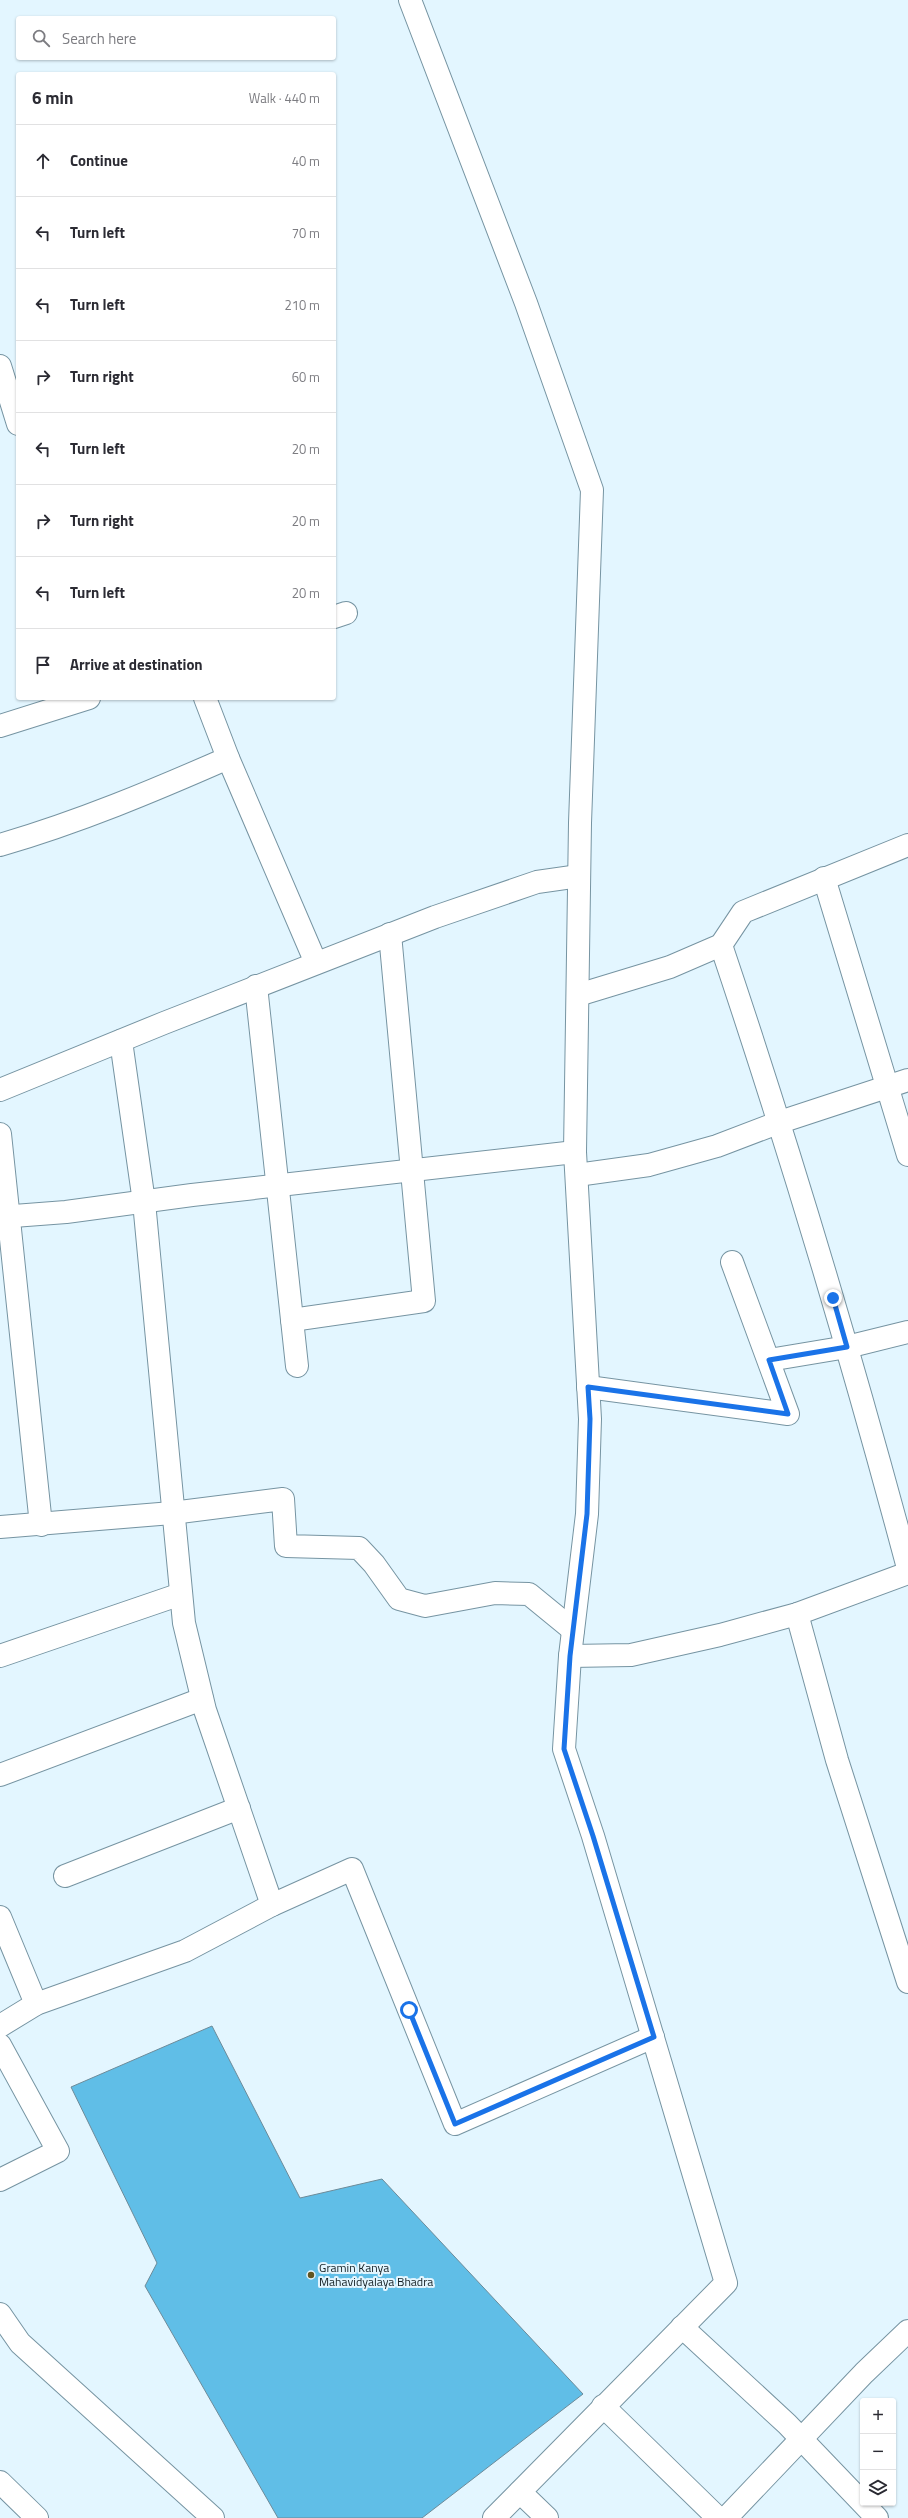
<!DOCTYPE html>
<html lang="en">
<head>
<meta charset="utf-8">
<style>
  body { margin:0; font-family:"Titillium Web",sans-serif; background:#f7f7f7; color:#2b2b33 }
  .controls { position:absolute; right:12px; bottom:12px; display:grid; overflow:hidden; border-radius:4px; box-shadow:0 1px 3px #0004 }
  .controls button { width:36px; height:36px; display:grid; place-items:center; padding:0; border:0; border-bottom:1px solid #e1e1e2; background:#fff; color:#2b2b33; font:20px sans-serif }
  .stop { position:absolute; width:12px; height:12px; margin:-9px; border:3px solid #1a73e8; border-radius:50%; background:#fff }
  .stop.end { background:#1a73e8; border-color:#fff; box-shadow:0 1px 4px #0008 }
  .list { margin:0; padding:0; list-style:none }
  h2 { display:flex; justify-content:space-between; align-items:center; height:52px; margin:0; padding:0 16px; font-size:17px }
  h2 small { font-size:13px; font-weight:400; color:#7c7c81 }
  .list li { display:grid; grid-template-columns:26px 1fr auto; gap:12px; align-items:center; box-sizing:border-box; height:72px; padding:0 16px; border-top:1px solid #e1e1e2 }
  .list b { display:block; font-size:15px; white-space:nowrap }
  .list em { font-size:13px; font-style:normal; color:#7c7c81 }
  .icon { flex:none; width:22px; height:22px; fill:none; stroke:currentColor; stroke-width:2; stroke-linecap:round; stroke-linejoin:round }
  .map { position:relative; flex:none; width:908px; height:2518px; overflow:hidden }
  .search { position:absolute; background:#fff; box-shadow:0 1px 3px #0004; left:16px; top:16px; width:320px; height:44px; display:flex; align-items:center; gap:10px; box-sizing:border-box; padding:0 14px; border-radius:4px; color:#7c7c81; font-size:15px }
  .panel { position:absolute; background:#fff; box-shadow:0 1px 3px #0004; left:16px; top:72px; width:320px; height:628px; border-radius:4px }
  .map>svg:first-child { display:block }
  .building { fill:#60bee7; stroke:#6d8b99 }
  .lines { fill:none; stroke-linecap:round; stroke-linejoin:round }
  .minor-casing { stroke:#7694a2; stroke-width:24 }
  .minor { stroke:#fff; stroke-width:22 }
  .route { stroke:#1a73e8; stroke-width:5 }
  .poi-dot { fill:#615522; stroke:#e3f6ff; stroke-width:1.5 }
  .labels { text-anchor:middle; stroke-width:4; stroke-linejoin:round; paint-order:stroke }
  .poi-label { font-size:12px; fill:#142025; stroke:#e3f6ff; text-anchor:start }
</style>
</head>
<body>
<div class="map">
<svg width="908" height="2518" viewBox="0 0 908 2518">
  <rect width="100%" height="100%" fill="#e3f6ff"/>
  <path class="building" d="M212 2026 300 2198 382 2179 583 2394 422 2518H278L145 2286 157 2263 71 2087Z"/>
  <g class="lines">
    <g class="minor-casing">
      <g id="minor">
        <path d="M410 0 526 303 592 490 580 823 575 1152 590 1419 587 1514 570 1656 564 1749 593 1836 726 2283 494 2518"/>
        <path d="M0 366 18 424"/>
        <path d="M334 617 346 613"/>
        <path d="M205 698 228 758 316 963"/>
        <path d="M0 726 89 698"/>
        <path d="M0 845C79 822 153 791 228 758"/>
        <path d="M824 878 908 1155"/>
        <path d="M721 945C790 1150 852 1358 908 1568"/>
        <path d="M256 986 297 1366"/>
        <path d="M578 995 670 967 721 945 743 912 908 845"/>
        <path d="M121 1041 144 1202 184 1623 205 1710 272 1905"/>
        <path d="M0 1090 164 1023 435 917 537 882 579 876"/>
        <path d="M0 1134 41 1525"/>
        <path d="M577 1175 649 1165 717 1146 780 1122 908 1080"/>
        <path d="M0 1217 66 1212 192 1195 575 1152"/>
        <path d="M292 1320 424 1301 390 934"/>
        <path d="M769 1360 847 1347 908 1332"/>
        <path d="M588 1387 788 1414 732 1262"/>
        <path d="M0 1527 172 1513 283 1499 286 1546 359 1548 374 1564 399 1599 425 1606 495 1593 529 1594 573 1630"/>
        <path d="M797 1614 837 1760 908 1982"/>
        <path d="M0 1656 181 1594"/>
        <path d="M570 1656 631 1655 720 1635 797 1614 908 1573"/>
        <path d="M0 1775 202 1699"/>
        <path d="M65 1876 239 1808"/>
        <path d="M0 1917 36 2004"/>
        <path d="M0 2026 36 2004 185 1951 272 1905 352 1869 455 2124 653 2037"/>
        <path d="M0 2045 58 2151 0 2180"/>
        <path d="M0 2314 20 2343 213 2518"/>
        <path d="M682 2327 787 2424 877 2518"/>
        <path d="M603 2406 718 2518"/>
        <path d="M0 2482 37 2518"/>
        <path d="M520 2492 547 2518"/>
        <path d="M726 2518 864 2373 908 2331"/>
      </g>
    </g>
    <use href="#minor" class="minor"/>
  </g>
  <g class="lines">
    <path class="route" d="M409 2010 455 2124 654 2037 593 1836 564 1749 570 1656 587 1514 590 1419 588 1387 788 1414 769 1360 847 1347 833 1298"/>
  </g>
  <circle class="poi-dot" cx="311" cy="2275" r="4"/>
  <g class="labels">
    <g class="poi-label">
      <text x="319" y="2272">Gramin Kanya<tspan x="319" dy="14">Mahavidyalaya Bhadra</tspan></text>
    </g>
  </g>
</svg>
<div class="controls">
<button>+</button>
<button>−</button>
<button><svg class="icon" aria-label="layers" viewBox="0 0 24 24"><path d="M12 4l9 5-9 5-9-5zM3 14l9 5 9-5"/></svg></button>
</div>
<div class="stop" style="left:409px;top:2010px"></div>
<div class="stop end" style="left:833px;top:1298px"></div>
<div class="search"><svg class="icon" aria-label="search" viewBox="0 0 24 24"><circle cx="10" cy="10" r="6"/><path d="M15 15l6 6"/></svg>Search here</div>
<section class="panel">
<h2>6 min<small>Walk · 440 m</small></h2>
<ul class="list">
<li><svg class="icon" aria-label="ahead" viewBox="0 0 24 24"><path d="M12 20V5M6 11l6-6 6 6"/></svg><div><b>Continue</b></div><em>40 m</em></li>
<li><svg class="icon" aria-label="left" viewBox="0 0 24 24"><path d="M17 20v-9H6M10 6l-5 5 5 5"/></svg><div><b>Turn left</b></div><em>70 m</em></li>
<li><svg class="icon" aria-label="left" viewBox="0 0 24 24"><path d="M17 20v-9H6M10 6l-5 5 5 5"/></svg><div><b>Turn left</b></div><em>210 m</em></li>
<li><svg class="icon" aria-label="right" viewBox="0 0 24 24"><path d="M7 20v-9h11M14 6l5 5-5 5"/></svg><div><b>Turn right</b></div><em>60 m</em></li>
<li><svg class="icon" aria-label="left" viewBox="0 0 24 24"><path d="M17 20v-9H6M10 6l-5 5 5 5"/></svg><div><b>Turn left</b></div><em>20 m</em></li>
<li><svg class="icon" aria-label="right" viewBox="0 0 24 24"><path d="M7 20v-9h11M14 6l5 5-5 5"/></svg><div><b>Turn right</b></div><em>20 m</em></li>
<li><svg class="icon" aria-label="left" viewBox="0 0 24 24"><path d="M17 20v-9H6M10 6l-5 5 5 5"/></svg><div><b>Turn left</b></div><em>20 m</em></li>
<li><svg class="icon" aria-label="arrive" viewBox="0 0 24 24"><path d="M6 21V4h12l-3 4 3 4H6"/></svg><div><b>Arrive at destination</b></div></li>
</ul>
</section>
</div>
</body>
</html>
